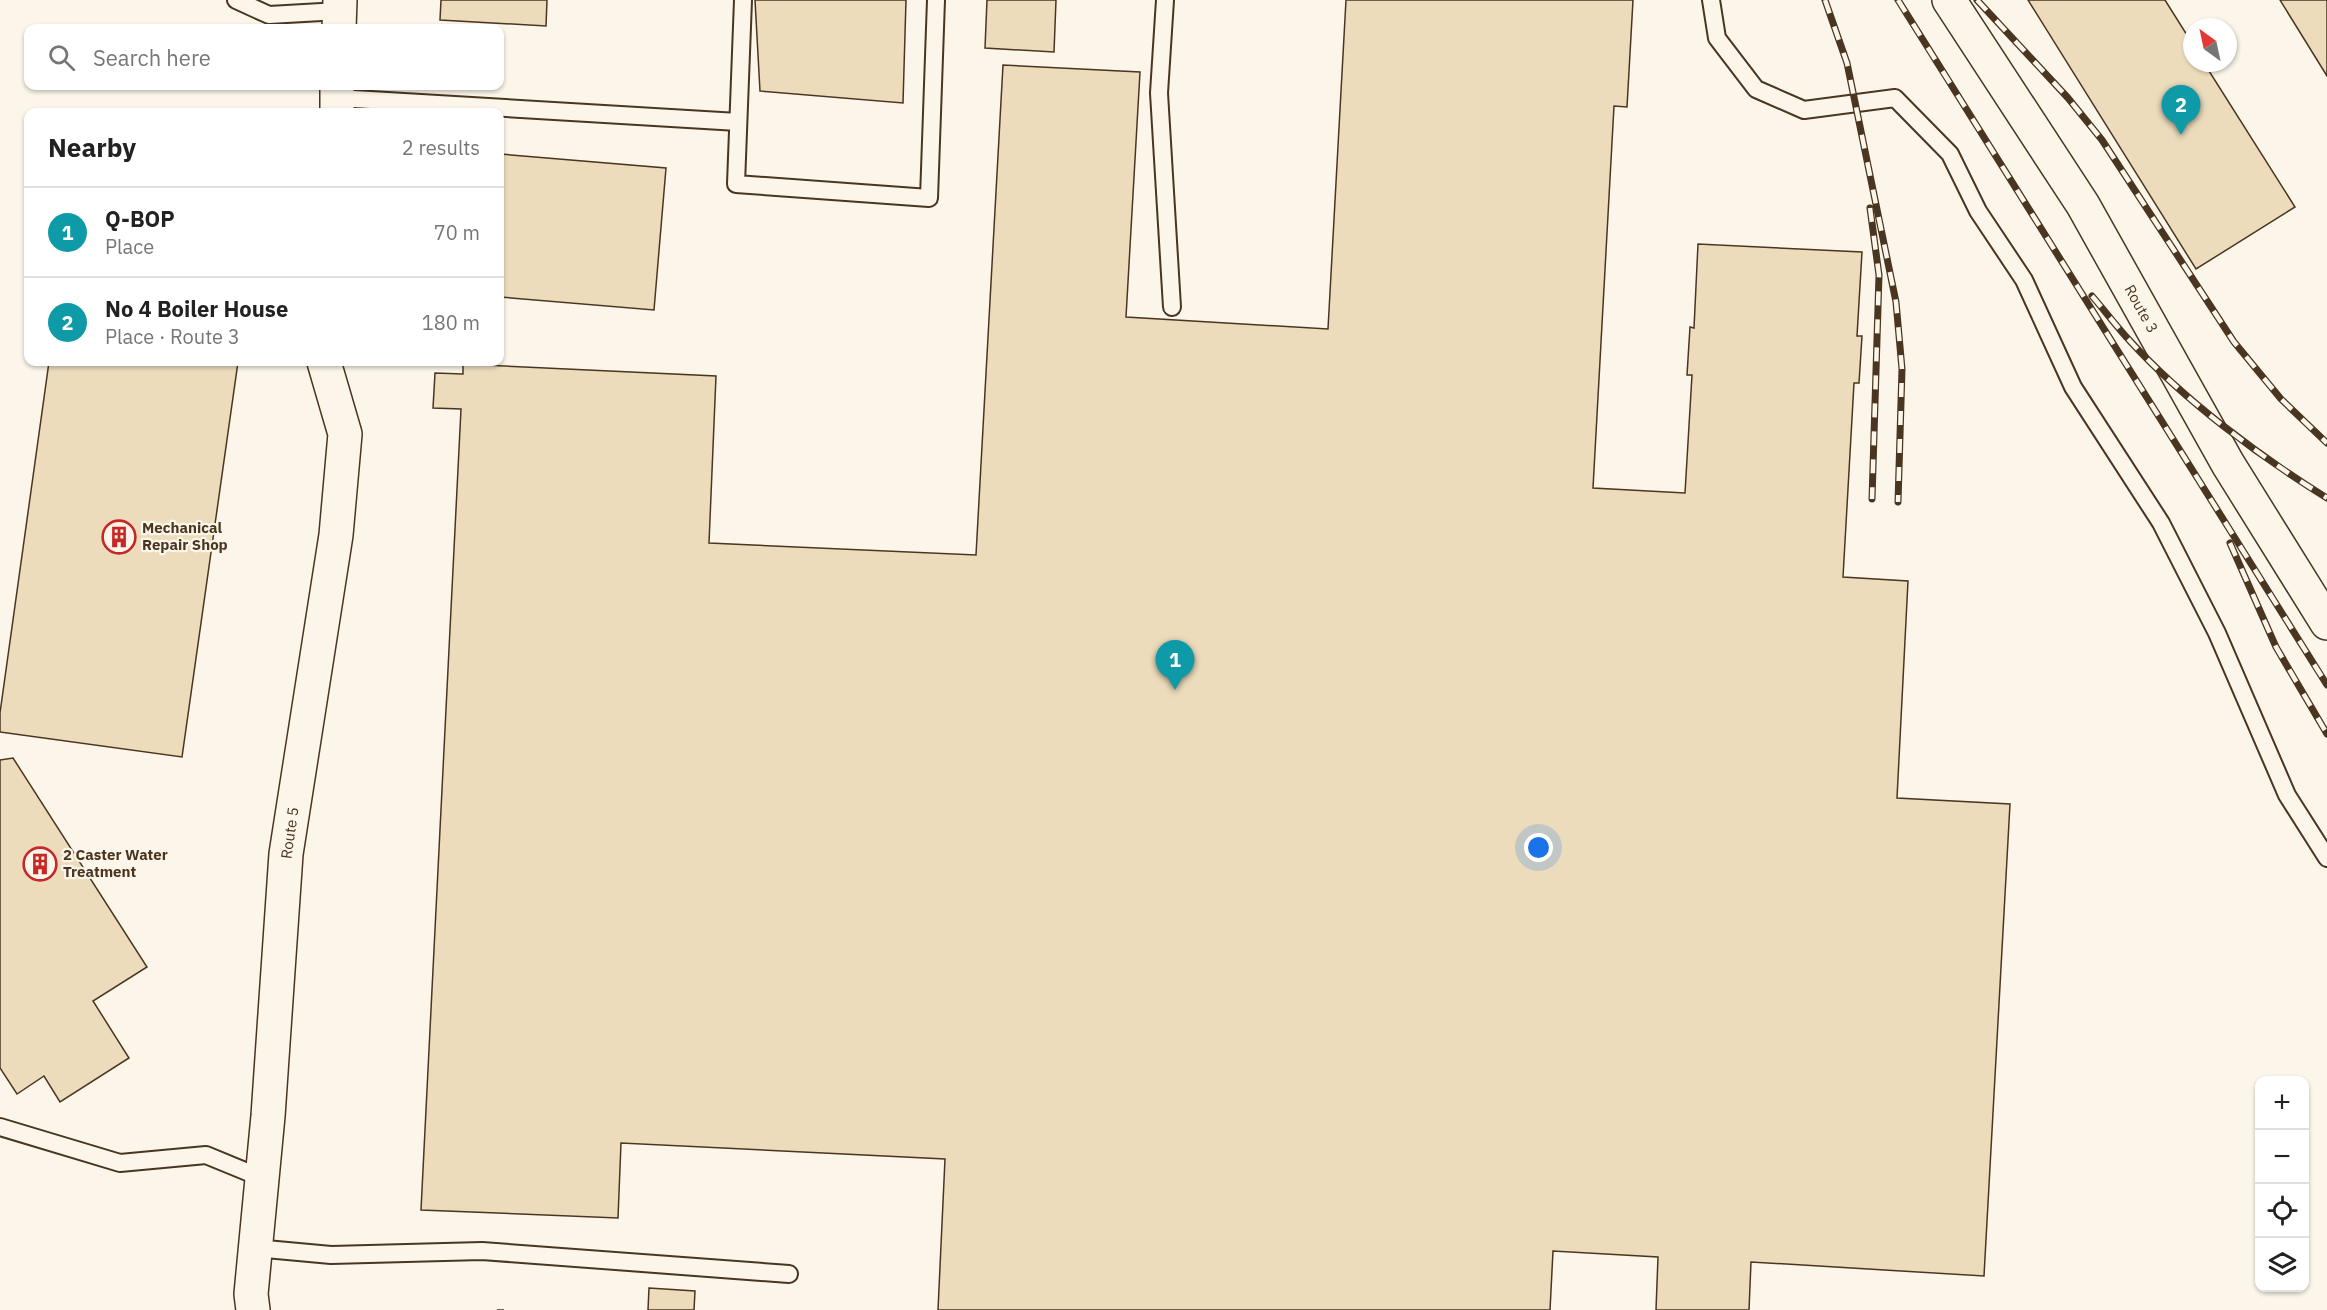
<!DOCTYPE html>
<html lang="en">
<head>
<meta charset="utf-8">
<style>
  body { margin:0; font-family:"IBM Plex Sans",sans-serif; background:#f2f2f2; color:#222 }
  .controls { position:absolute; right:18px; bottom:18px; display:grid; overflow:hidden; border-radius:12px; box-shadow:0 2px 4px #0004 }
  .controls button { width:54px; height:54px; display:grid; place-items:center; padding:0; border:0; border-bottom:2px solid #e0e0e0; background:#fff; color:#222; font:30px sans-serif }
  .compass { position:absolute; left:2183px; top:18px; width:54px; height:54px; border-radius:50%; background:#fff; box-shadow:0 2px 4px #0004; rotate:327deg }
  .you { position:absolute; left:1539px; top:848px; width:21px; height:21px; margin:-15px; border:4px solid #fff; border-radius:50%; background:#1a73e8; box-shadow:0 0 0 9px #1a73e833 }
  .badge { display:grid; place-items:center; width:39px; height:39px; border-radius:50%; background:#c62828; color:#fff; font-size:20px; font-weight:700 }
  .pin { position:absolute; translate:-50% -50px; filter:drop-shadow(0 2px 3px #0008) }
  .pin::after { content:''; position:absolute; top:32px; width:21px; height:18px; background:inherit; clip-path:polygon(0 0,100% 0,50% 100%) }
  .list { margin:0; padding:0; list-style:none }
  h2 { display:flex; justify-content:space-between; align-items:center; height:78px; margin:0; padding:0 24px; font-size:26px }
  h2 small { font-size:20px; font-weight:400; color:#767676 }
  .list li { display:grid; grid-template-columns:39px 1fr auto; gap:18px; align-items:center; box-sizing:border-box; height:90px; padding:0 24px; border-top:2px solid #e0e0e0 }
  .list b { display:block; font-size:22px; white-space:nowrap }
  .list p { margin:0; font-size:20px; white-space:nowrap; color:#767676 }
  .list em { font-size:20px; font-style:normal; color:#767676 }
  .icon { flex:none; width:33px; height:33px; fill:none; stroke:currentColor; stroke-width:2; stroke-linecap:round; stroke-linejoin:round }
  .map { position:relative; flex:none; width:2327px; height:1310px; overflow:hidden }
  .search { position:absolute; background:#fff; box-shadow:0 2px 4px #0004; left:24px; top:24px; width:480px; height:66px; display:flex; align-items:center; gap:15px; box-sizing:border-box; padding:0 21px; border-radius:12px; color:#767676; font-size:22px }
  .panel { position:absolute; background:#fff; box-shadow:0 2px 4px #0004; left:24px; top:108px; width:480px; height:258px; border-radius:12px }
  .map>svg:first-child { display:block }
  .building { fill:#ecdcbc; stroke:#4a3520; stroke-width:1.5 }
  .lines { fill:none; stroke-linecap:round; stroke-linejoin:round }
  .lane-casing { stroke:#4a3520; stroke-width:20 }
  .street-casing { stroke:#4a3520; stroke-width:36 }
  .lane { stroke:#fbf6e9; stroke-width:16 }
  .street { stroke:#fbf6e9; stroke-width:33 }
  .rail-casing { stroke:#4a3520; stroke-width:7 }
  .rail { stroke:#fbf6e9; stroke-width:4.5; stroke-dasharray:14; stroke-linecap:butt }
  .fence { stroke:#4a3520; stroke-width:1.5; stroke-dasharray:8 3; stroke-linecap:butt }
  .labels { text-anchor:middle; stroke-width:4.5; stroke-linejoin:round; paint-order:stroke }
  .street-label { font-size:15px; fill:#4a3520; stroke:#fbf6e9 }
  .poi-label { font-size:15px; font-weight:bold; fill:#4a3520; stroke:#fbf6e9; text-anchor:start }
</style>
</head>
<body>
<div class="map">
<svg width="2327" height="1310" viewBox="0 0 2327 1310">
  <rect width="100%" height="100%" fill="#fbf6e9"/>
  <g class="building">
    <path d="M441 0H547L546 26 440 20Z"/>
    <path d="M755 0H906L903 103 760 91Z"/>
    <path d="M987 0H1056L1054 52 985 48Z"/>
    <path d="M1346 0H1633L1627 107 1614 106 1593 488 1685 493 1692 375H1687L1690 327 1694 328 1698 244 1862 252 1857 336H1862L1859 383H1854L1843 577 1908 581 1897 798 2010 804 1984 1276 1751 1262 1749 1310H1656L1658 1257 1553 1251 1550 1310H938L945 1159 621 1143 618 1218 421 1210 461 409 433 408 435 373 463 374V364L716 376 709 543 976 555 1003 65 1140 72 1126 317 1328 329Z"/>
    <path d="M2028 0H2165L2192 43V63H2204L2295 207 2196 269Z"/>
    <path d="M2280 0H2327V76Z"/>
    <path d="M500 154 666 168 654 310 500 297Z"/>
    <path d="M49 362H238L182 757 0 732V713Z"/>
    <path d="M13 758 147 967 93 1001 129 1058 60 1102 44 1076 17 1094 0 1068V760Z"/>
    <path d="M649 1288 695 1291 694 1310H648Z"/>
  </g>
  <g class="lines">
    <g class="lane-casing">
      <g id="lane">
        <path d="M236 0 269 15 339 11"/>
        <path d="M743 0 736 184 929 198 936 0"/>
        <path d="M1165 0 1159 93 1172 307"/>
        <path d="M1711 0 1717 38 1756 89 1804 110 1895 98 1950 154 1978 211 2024 280 2073 387 2161 523 2217 633 2287 795 2327 858"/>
        <path d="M337 98 738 122"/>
        <path d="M0 1127 120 1163 206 1155 262 1178"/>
        <path d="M255 1248 331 1255 482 1251 789 1274"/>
      </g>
    </g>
    <g class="street-casing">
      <g id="street">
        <path d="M1949 0 2083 205 2228 464 2327 623"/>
        <path d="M339 28 340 0"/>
        <path d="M337 112V86"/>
        <path d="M253 1310 251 1294 268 1116 286 854 336 535 345 434 324 362"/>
      </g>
    </g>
    <use href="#lane" class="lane"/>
    <use href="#street" class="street"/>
    <g class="rail-casing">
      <g id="rail">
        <path d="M1825 0 1847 63 1896 302 1902 369 1898 502"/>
        <path d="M1898 0 2327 685"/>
        <path d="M1977 0 2068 98 2102 140 2234 342 2281 399 2327 443"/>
        <path d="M1870 208 1879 275 1872 499"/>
        <path d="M2092 296C2105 311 2117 327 2130 341 2184 400 2259 456 2327 498"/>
        <path d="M2230 543 2276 647 2327 734"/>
      </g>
    </g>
    <use href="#rail" class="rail"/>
    <path class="fence" d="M497 1310H504"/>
  </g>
  <defs>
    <g id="building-ring" transform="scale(1.725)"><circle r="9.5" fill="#fbf6e9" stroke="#c62828" stroke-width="1.5"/><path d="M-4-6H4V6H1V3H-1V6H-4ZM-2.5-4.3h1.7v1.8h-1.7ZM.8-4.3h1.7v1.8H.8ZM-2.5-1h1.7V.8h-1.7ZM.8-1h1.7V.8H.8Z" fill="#c62828"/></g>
  </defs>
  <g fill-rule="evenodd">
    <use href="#building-ring" x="119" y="537"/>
    <use href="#building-ring" x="40" y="864"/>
  </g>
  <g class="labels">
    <g class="street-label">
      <text transform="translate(2141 309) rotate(61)" y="5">Route 3</text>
      <text transform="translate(290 833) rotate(-82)" y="5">Route 5</text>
    </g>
    <g class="poi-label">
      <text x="142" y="533">Mechanical<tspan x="142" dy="17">Repair Shop</tspan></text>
      <text x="63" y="860">2 Caster Water<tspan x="63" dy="17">Treatment</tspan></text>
    </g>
  </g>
</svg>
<div class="controls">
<button>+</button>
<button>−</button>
<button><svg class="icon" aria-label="locate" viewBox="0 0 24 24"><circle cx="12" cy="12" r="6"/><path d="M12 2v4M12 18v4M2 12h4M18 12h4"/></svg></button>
<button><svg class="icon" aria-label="layers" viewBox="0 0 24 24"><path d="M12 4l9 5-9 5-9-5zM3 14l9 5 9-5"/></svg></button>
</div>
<svg class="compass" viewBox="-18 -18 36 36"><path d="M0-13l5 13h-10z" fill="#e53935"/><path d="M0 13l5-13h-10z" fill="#767676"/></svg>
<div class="you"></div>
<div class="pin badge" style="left:1175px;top:690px;background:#0f9aa8">1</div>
<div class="pin badge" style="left:2181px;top:135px;background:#0f9aa8">2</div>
<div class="search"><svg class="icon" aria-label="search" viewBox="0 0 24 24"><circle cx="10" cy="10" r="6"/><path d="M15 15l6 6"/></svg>Search here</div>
<section class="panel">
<h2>Nearby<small>2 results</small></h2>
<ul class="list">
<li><span class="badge" style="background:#0f9aa8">1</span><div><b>Q-BOP</b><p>Place</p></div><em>70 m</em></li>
<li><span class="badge" style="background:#0f9aa8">2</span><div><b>No 4 Boiler House</b><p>Place · Route 3</p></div><em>180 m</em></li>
</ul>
</section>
</div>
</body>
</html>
